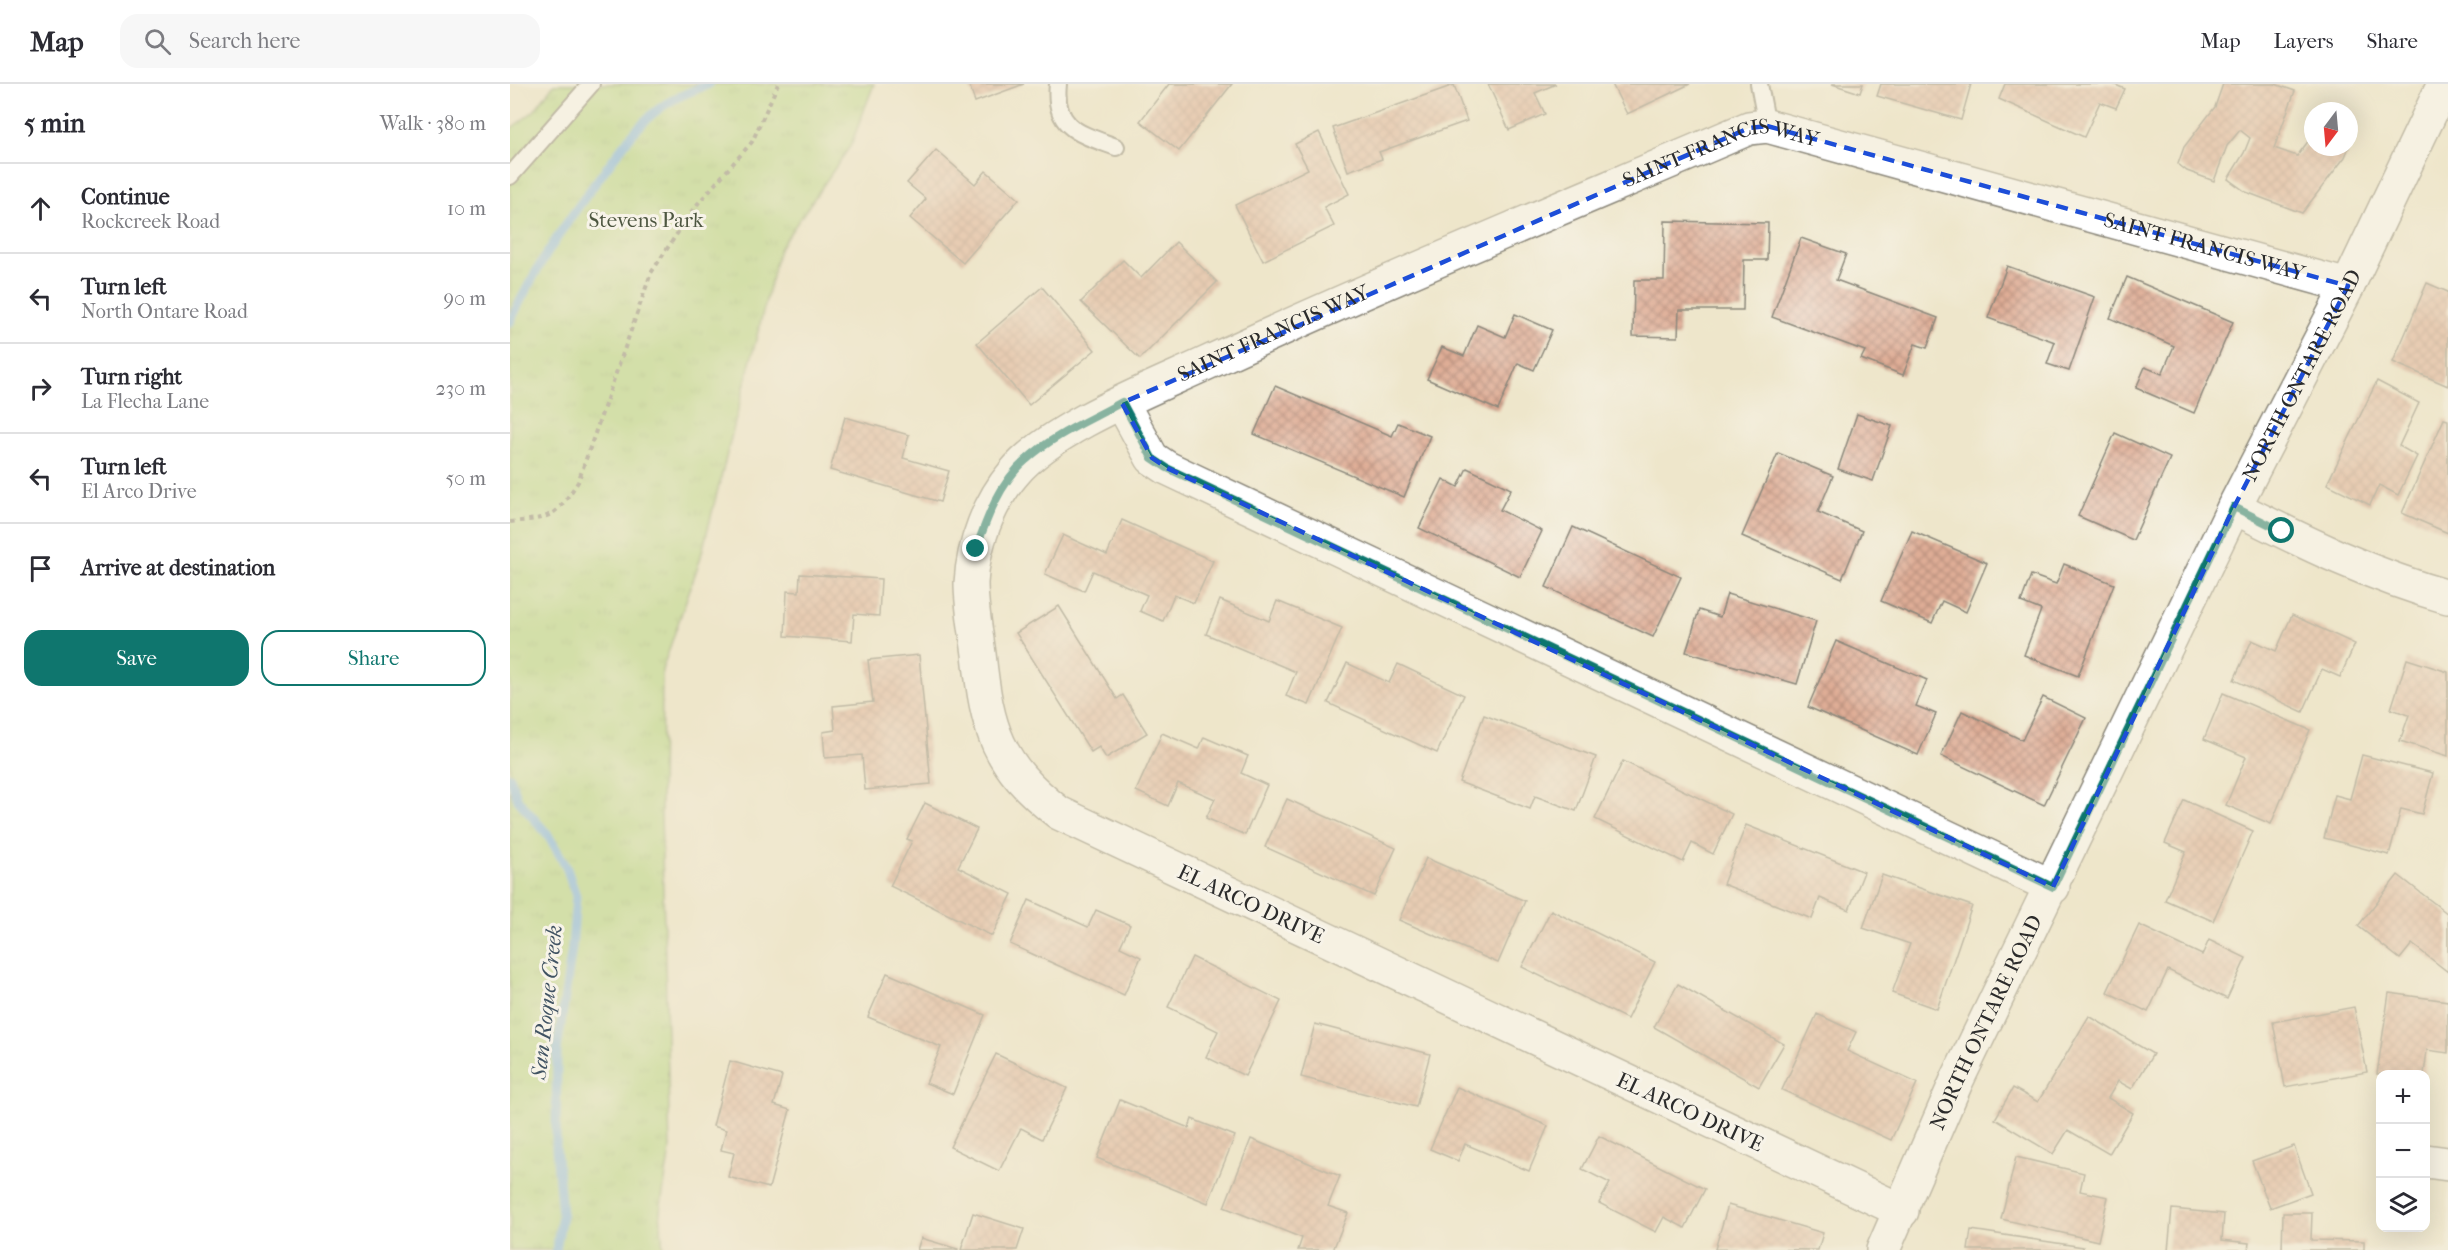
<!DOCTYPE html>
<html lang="en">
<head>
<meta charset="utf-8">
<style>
  body { margin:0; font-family:"IM FELL French Canon",serif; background:#f7f7f7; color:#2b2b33 }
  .controls { position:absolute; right:18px; bottom:18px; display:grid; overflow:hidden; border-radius:12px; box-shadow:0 6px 24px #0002 }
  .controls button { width:54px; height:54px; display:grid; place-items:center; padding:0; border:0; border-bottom:2px solid #e1e1e2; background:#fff; color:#2b2b33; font:30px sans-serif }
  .compass { position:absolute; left:1794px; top:18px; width:54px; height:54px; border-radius:50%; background:#fff; box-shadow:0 6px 24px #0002; rotate:196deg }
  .stop { position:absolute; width:18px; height:18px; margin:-14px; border:4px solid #0f766e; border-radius:50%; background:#fff }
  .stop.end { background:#0f766e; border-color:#fff; box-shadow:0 2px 6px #0008 }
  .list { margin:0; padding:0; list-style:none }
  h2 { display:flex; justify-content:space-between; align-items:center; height:78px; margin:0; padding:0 24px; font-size:26px }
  h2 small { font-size:20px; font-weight:400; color:#7c7c81 }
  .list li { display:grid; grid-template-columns:39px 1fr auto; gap:18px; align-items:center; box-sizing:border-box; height:90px; padding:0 24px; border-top:2px solid #e1e1e2 }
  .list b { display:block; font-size:22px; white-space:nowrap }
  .list p { margin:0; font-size:20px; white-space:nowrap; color:#7c7c81 }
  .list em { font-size:20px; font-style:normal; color:#7c7c81 }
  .actions { display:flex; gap:12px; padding:18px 24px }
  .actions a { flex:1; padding:14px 0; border:2px solid #0f766e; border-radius:18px; text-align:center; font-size:21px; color:#0f766e }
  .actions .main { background:#0f766e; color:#fff }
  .icon { flex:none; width:33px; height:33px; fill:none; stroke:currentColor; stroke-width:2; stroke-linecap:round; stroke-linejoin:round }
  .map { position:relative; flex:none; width:1938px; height:1166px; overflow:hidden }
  header { display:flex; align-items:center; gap:36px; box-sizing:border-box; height:84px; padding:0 30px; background:#fff; border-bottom:2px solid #e1e1e2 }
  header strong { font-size:28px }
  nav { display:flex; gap:33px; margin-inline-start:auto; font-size:21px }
  .search { width:420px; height:54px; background:#f7f7f7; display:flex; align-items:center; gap:15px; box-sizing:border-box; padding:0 21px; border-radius:18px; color:#7c7c81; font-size:22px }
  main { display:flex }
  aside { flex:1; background:#fff }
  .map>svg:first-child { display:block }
  .park { fill:url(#park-tufts); stroke:#6e8156; stroke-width:1.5 }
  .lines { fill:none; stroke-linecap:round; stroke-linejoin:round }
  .stream { stroke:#74b1e6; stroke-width:9 }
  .building { fill:url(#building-cross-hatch) }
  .service-casing { stroke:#8c887b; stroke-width:20 }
  .minor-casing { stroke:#8c887b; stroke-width:36 }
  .path { stroke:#8c887b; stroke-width:4; stroke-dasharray:4.5 4.5; stroke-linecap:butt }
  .service { stroke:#fff; stroke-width:16 }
  .minor { stroke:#fff; stroke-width:33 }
  .route { stroke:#0f766e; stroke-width:8 }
  .marked { fill:none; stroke:#1d4ed8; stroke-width:4.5; stroke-dasharray:12 8; stroke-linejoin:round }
  .labels { text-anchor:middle; stroke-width:6; stroke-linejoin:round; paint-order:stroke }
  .street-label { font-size:21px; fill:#2b2b2b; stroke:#f7f3e8 }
  .park-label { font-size:21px; fill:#4d5640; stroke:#f7f3e8 }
  .water-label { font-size:22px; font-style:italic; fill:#415363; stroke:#f7f3e8 }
</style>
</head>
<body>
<header>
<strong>Map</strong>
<div class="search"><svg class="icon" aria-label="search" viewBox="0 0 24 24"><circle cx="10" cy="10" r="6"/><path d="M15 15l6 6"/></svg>Search here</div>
<nav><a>Map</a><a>Layers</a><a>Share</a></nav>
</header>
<main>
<aside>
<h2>5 min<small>Walk · 380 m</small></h2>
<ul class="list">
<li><svg class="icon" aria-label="ahead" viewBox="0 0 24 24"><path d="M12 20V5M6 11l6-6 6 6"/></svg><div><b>Continue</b><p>Rockcreek Road</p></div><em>10 m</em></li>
<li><svg class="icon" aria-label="left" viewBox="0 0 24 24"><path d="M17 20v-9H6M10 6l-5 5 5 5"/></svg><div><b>Turn left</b><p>North Ontare Road</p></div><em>90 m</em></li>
<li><svg class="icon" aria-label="right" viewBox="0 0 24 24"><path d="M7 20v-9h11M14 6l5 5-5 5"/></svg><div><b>Turn right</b><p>La Flecha Lane</p></div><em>230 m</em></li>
<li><svg class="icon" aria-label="left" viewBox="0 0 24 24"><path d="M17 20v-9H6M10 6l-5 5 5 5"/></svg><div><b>Turn left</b><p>El Arco Drive</p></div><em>50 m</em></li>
<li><svg class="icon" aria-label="arrive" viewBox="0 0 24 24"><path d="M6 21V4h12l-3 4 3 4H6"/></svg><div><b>Arrive at destination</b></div></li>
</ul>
<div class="actions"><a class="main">Save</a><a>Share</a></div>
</aside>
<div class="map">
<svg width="1938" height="1166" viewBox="0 0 1938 1166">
  <defs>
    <pattern id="park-tufts" width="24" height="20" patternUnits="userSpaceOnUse" patternTransform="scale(1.5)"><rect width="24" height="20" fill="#b2d780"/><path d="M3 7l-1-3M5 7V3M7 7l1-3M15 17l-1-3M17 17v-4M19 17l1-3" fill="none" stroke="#99b96f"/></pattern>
    <pattern id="building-cross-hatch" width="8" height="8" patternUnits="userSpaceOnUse" patternTransform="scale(1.5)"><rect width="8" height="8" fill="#dfad96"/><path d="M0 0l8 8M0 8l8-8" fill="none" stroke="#b58d7b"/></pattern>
  </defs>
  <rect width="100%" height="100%" fill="#f7f3e8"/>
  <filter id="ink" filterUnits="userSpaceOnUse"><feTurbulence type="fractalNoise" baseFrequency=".0167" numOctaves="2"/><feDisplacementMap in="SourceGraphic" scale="12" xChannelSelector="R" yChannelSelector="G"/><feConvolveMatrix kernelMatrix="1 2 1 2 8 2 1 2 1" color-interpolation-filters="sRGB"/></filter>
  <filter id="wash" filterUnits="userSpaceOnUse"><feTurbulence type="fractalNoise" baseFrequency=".008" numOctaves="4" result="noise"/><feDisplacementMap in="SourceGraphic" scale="24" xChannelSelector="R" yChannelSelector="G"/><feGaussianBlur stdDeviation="1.35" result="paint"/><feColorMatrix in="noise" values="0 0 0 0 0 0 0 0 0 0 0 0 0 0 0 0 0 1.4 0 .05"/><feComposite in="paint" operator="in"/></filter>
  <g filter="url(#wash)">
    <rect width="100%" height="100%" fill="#eee6cb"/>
    <path class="park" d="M44 0H364L341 61 269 165 190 476 152 586 151 730 160 1066 150 1127 153 1166H0V45L24 27Z"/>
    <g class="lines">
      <g class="stream">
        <path d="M0 238C25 184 56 138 92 90 111 64 132 33 161 17 173 10 187 5 199 0"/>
        <path d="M0 693 8 716 38 751 56 782 66 812 62 864 47 966 46 1063 52 1131 46 1166"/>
      </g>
    </g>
    <g id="blocks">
      <g class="building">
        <path d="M459 0H514L465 18Z"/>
        <path d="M659 0H722L669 67 630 37Z"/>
        <path d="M978 0H1046L1025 9 1035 30 999 46Z"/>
        <path d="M1102 0H1180L1117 30Z"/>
        <path d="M1322 0H1353L1350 9Z"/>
        <path d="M1371 0H1461L1451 36 1367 12Z"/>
        <path d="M1495 0H1603L1615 5 1606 24 1590 18 1574 53 1489 15Z"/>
        <path d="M1713 0H1765L1785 7 1764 64 1787 72 1803 51V63H1839L1835 73 1792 129 1736 108 1718 95 1734 69 1740 54 1730 46 1717 62 1704 97 1677 87 1668 80 1674 63 1705 23Z"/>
        <path d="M944 1 957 37 869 68 872 75 838 87 823 44Z"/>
        <path d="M809 48 839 110 814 123 824 142 753 177 725 121 798 85 785 60Z"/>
        <path d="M426 66 465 100 476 87 509 115 453 179 400 134 416 115 397 99Z"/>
        <path d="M1155 137 1258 139 1257 176H1234L1233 226H1169L1168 253 1123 252 1124 196H1154Z"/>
        <path d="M1291 154 1336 170 1326 196 1428 234 1417 264 1405 260 1393 291 1351 275 1355 267 1262 233Z"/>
        <path d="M666 158 707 198 630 275 571 218 613 176 631 194Z"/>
        <path d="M1497 182 1585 213 1559 287 1537 280 1545 258 1478 234Z"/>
        <path d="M1617 193 1723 238 1684 329 1626 304 1635 283 1652 290 1664 262 1600 234Z"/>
        <path d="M1917 199 1938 208V302L1883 278Z"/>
        <path d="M532 203 585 266 519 321 467 259Z"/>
        <path d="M1005 230 1042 246 1024 286 1008 279 988 326 917 295 932 263 954 272 967 241 995 253Z"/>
        <path d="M1867 297 1909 319 1889 362 1907 372 1888 411 1869 401 1860 421 1817 400Z"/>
        <path d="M765 302 882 352 888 339 920 352 894 413 744 350Z"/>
        <path d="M1347 330 1382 342 1363 397 1328 385Z"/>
        <path d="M335 333 399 351 393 374 439 387 430 418 320 386Z"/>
        <path d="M1934 335 1938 336V449L1892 429Z"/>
        <path d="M1605 349 1660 374 1623 456 1568 432Z"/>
        <path d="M1268 369 1323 392 1308 428 1352 447 1332 495 1232 452Z"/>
        <path d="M957 384 1001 405 990 426 1032 447 1010 493 909 444 933 395 948 403Z"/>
        <path d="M612 436 703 477 684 519 664 511 653 537 630 527 637 511 583 487 574 507 535 490 553 451 597 471Z"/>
        <path d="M1063 443 1171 493 1143 553 1036 503Z"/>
        <path d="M1402 447 1477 479 1456 528 1432 517 1422 539 1371 517Z"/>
        <path d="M1554 480 1604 500 1568 592 1514 571 1531 526 1511 518 1521 491 1546 500Z"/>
        <path d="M290 490 371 495 369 532 344 530 342 557 275 552 277 507 289 508Z"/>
        <path d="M1217 510 1306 537 1287 600 1176 568 1189 526 1210 533Z"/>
        <path d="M710 516 759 537 767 517 832 544 799 621 776 612 786 588 696 550Z"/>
        <path d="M549 522 607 615 613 611 637 649 596 674 589 663 581 668 506 549Z"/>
        <path d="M1782 531 1845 560 1830 593 1812 585 1793 628 1724 596 1742 556 1766 567Z"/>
        <path d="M1326 557 1417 596 1406 622 1426 630 1408 671 1298 623Z"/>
        <path d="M409 571 421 700 355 706 352 671 315 674 313 648 325 646 323 622 363 618 358 576Z"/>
        <path d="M1897 575 1938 588V672L1890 657 1899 631 1881 625Z"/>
        <path d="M837 579 879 599 888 580 954 611 927 669 818 619Z"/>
        <path d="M1713 609 1800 646 1761 740 1716 721 1736 673 1694 655Z"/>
        <path d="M1533 613 1576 634 1534 721 1431 672 1452 627 1512 656Z"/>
        <path d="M974 631 1086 673 1066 727 1025 712 1020 725 949 698Z"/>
        <path d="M652 649 689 665 694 653 738 672 731 689 757 701 735 751 696 734 705 715 668 699 658 722 626 707Z"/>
        <path d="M1852 671 1923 689 1912 730 1891 725 1879 771 1814 754 1825 711 1840 715Z"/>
        <path d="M1113 677 1222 730 1203 770 1182 759 1173 778 1085 735Z"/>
        <path d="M777 715 886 764 864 812 755 763Z"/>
        <path d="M1674 716 1743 747 1703 837 1655 816 1676 768 1655 759Z"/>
        <path d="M415 719 467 745 448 783 502 810 482 852 380 802 402 757 397 755Z"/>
        <path d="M1236 741 1354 788 1339 826 1310 814 1302 835 1213 800Z"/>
        <path d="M916 774 1015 817 988 879 889 836Z"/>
        <path d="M1372 791 1462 822 1427 925 1382 909 1400 860 1353 844Z"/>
        <path d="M1888 791 1938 830V888L1902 860 1890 875 1848 842Z"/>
        <path d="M519 816 578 843 586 826 620 841 610 863 631 873 614 911 500 860Z"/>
        <path d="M1041 826 1145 878 1117 935 1012 883Z"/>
        <path d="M1629 841 1692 871 1699 856 1736 874 1717 915 1658 886 1638 928 1597 908Z"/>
        <path d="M682 873 771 917 735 992 696 973 708 947 658 923Z"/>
        <path d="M377 889 475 931 443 1010 416 999 431 963 358 933Z"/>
        <path d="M1168 900 1274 960 1249 1003 1144 943Z"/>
        <path d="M1879 909 1938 917V969L1917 966 1914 990H1867Z"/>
        <path d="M1844 923 1857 988 1775 1003 1763 938Z"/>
        <path d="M1307 930 1346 948 1337 967 1407 999 1381 1056 1272 1006Z"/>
        <path d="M1579 932 1643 970 1622 1005 1608 997 1598 1014 1623 1029 1599 1070 1558 1046 1543 1070 1485 1035 1503 1004 1528 1018Z"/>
        <path d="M805 940 920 970 906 1023 791 993Z"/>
        <path d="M486 970 557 1004 532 1055 511 1044 489 1087 440 1063Z"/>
        <path d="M220 977 272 992 264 1021 280 1026 259 1104 218 1093 224 1069 211 1066 216 1046 203 1042Z"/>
        <path d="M947 1003 1038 1042 1019 1087 955 1060 948 1077 920 1065Z"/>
        <path d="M610 1016 679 1044 682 1035 725 1052 698 1119 587 1074Z"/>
        <path d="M1089 1052 1195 1105 1175 1144 1154 1133 1146 1148 1089 1119 1100 1099 1072 1085Z"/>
        <path d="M741 1055 830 1092 818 1122 838 1129 823 1166H788L792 1154 714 1123Z"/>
        <path d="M1784 1062 1801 1109 1760 1124 1742 1077Z"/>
        <path d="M1506 1073 1574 1089 1570 1107 1598 1113 1588 1157 1491 1135Z"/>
        <path d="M1218 1121 1313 1149 1308 1166 1205 1165Z"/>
        <path d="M1662 1125 1714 1130 1712 1156 1739 1159 1738 1166H1658Z"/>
        <path d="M463 1129 514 1145 507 1166H451Z"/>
        <path d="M1773 1129H1802L1801 1156 1854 1157V1166H1772Z"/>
        <path d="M1461 1146 1573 1163V1166H1458Z"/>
        <path d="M411 1154 448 1165V1166H407Z"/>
      </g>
    </g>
  </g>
  <g filter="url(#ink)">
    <use href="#blocks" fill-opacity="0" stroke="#8c887b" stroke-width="1.5"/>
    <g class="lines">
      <g class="service-casing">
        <g id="service">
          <path d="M548 0C543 45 571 50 606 63"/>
          <path d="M1249 0 1257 42"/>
          <path d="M0 92 81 0"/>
        </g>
      </g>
      <g class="minor-casing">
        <g id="minor">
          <path d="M612 319 642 374 657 384 1543 803"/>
          <path d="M1724 423C1793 458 1863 492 1938 513"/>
          <path d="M1916 1077 1938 1080"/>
          <path id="s1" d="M1392 1127 549 729C487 681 477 646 469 570 466 547 461 522 461 499 463 461 479 418 504 389 541 344 641 305 695 280 874 197 1057 122 1239 44L1257 42 1838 202"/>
          <path id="s2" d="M1373 1166 1447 996 1724 423 1838 202 1934 0"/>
        </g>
      </g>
      <path class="path" d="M0 438C42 434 44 434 68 398L141 189 184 124 242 58 268 0"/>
      <use href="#service" class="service"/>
      <use href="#minor" class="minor"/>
    </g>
  </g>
  <g class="lines" filter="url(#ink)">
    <path class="route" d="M466 465C477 434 490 398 516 376 543 351 580 336 612 318L642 374 657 384 1543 803 1724 423 1772 447"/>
  </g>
  <path d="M0 0H1938V1166H0ZM1257 42 1838 202 1724 423 1543 803 657 384 642 374 612 319 1239 44Z" fill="#eee6cb" fill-opacity=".55" fill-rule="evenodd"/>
  <path class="marked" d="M1257 42 1838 202 1724 423 1543 803 657 384 642 374 612 319 1239 44Z"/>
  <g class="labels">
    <g class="street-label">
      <text dy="7" stroke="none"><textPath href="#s1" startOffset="2091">SAINT FRANCIS WAY</textPath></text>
      <text dy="7" stroke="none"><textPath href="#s1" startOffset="2595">SAINT FRANCIS WAY</textPath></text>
      <text dy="7" stroke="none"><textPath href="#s1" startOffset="1605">SAINT FRANCIS WAY</textPath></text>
      <text dy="7" stroke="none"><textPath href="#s2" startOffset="970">NORTH ONTARE ROAD</textPath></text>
      <text transform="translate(741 820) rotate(25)" y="7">EL ARCO DRIVE</text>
      <text dy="7" stroke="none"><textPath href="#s2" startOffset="250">NORTH ONTARE ROAD</textPath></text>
      <text transform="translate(1180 1028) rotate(25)" y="7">EL ARCO DRIVE</text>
    </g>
    <g class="park-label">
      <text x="136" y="143">Stevens Park</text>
    </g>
    <g class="water-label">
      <text transform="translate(36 918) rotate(-84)" y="8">San Roque Creek</text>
    </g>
  </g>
</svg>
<div class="controls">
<button>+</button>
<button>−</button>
<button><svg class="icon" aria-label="layers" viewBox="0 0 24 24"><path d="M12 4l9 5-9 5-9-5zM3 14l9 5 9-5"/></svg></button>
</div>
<svg class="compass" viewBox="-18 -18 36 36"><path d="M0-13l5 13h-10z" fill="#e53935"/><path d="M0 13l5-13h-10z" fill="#7c7c81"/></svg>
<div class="stop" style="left:1772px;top:447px"></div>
<div class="stop end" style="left:466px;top:465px"></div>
</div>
</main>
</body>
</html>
